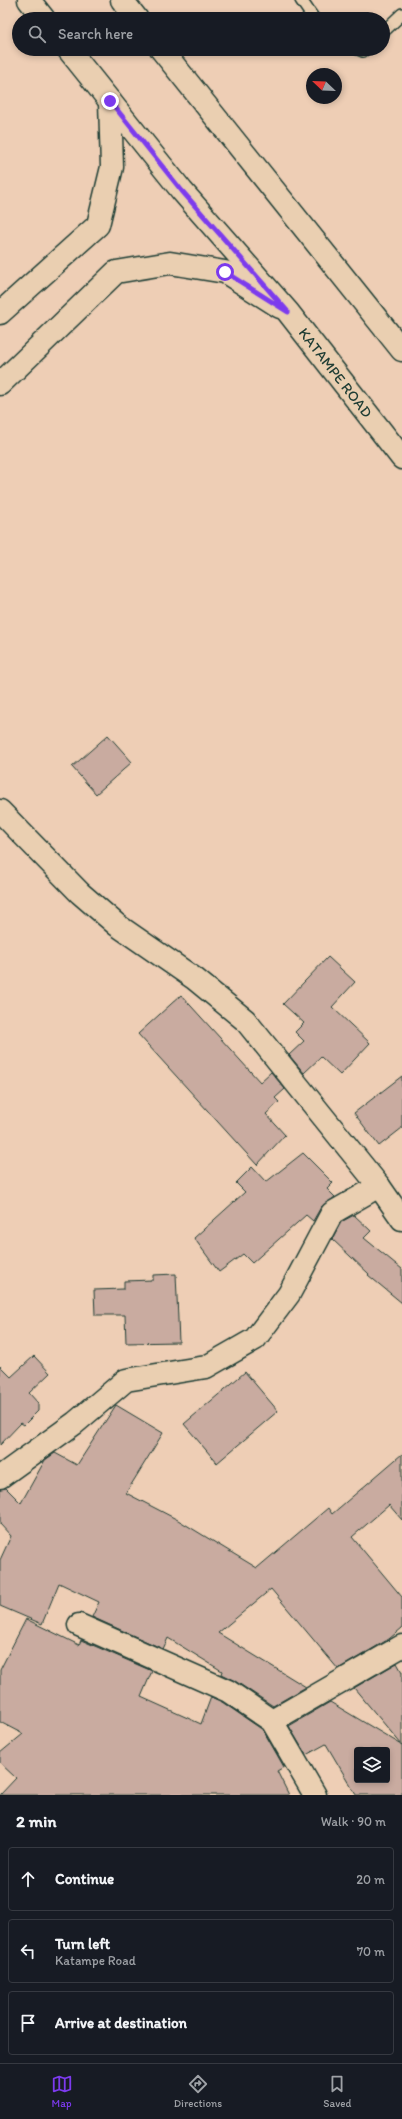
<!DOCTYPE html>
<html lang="en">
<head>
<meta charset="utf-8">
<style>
  body { margin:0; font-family:Itim,sans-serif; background:#20242c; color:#f1f3f6 }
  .controls { position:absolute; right:12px; bottom:12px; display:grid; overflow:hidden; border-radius:4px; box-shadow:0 2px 6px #0003 }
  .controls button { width:36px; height:36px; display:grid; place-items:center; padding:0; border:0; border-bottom:1px solid #363941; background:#171b24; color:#f1f3f6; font:20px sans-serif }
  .compass { position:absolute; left:306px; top:68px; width:36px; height:36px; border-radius:50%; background:#171b24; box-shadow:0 2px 6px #0003; rotate:293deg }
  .stop { position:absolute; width:12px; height:12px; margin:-9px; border:3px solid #7c3aed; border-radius:50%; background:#fff }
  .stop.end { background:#7c3aed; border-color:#fff; box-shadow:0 1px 4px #0008 }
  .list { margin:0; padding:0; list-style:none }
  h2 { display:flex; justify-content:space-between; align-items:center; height:52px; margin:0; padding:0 16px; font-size:17px }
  h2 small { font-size:13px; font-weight:400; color:#9ea1a6 }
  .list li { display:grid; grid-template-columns:26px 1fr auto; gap:12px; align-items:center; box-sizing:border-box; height:64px; margin:0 8px 8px; padding:0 8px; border:1px solid #363941; border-radius:4px }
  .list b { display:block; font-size:15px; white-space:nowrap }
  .list p { margin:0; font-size:13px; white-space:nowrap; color:#9ea1a6 }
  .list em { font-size:13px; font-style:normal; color:#9ea1a6 }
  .icon { flex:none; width:22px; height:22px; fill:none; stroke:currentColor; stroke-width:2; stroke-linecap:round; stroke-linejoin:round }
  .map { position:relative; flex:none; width:402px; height:1795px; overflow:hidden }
  .search { position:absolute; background:#171b24; box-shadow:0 2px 6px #0003; left:12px; right:12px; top:12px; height:44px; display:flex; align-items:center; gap:10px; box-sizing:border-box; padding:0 14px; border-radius:22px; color:#9ea1a6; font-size:15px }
  .sheet { height:268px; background:#171b24 }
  nav { display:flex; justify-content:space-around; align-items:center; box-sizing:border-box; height:56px; border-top:1px solid #363941; background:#171b24; font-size:11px; color:#9ea1a6 }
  nav a { display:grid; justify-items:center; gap:2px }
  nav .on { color:#7c3aed }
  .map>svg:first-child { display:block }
  .building { fill:#c9aba0; stroke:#1f3d34; fill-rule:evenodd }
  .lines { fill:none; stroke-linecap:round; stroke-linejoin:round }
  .service-casing { stroke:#1f3d34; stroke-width:14 }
  .minor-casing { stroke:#1f3d34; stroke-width:25 }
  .secondary-casing { stroke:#1f3d34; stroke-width:25 }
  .service { stroke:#eacfb1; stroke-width:11 }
  .minor { stroke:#eacfb1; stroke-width:22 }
  .secondary { stroke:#eacfb1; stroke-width:22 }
  .route { stroke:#7c3aed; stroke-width:5 }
  .labels { text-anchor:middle; stroke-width:3; stroke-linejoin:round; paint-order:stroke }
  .street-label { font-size:15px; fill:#1f3d34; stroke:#eacfb1 }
</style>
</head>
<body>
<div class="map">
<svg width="402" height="1795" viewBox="0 0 402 1795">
  <rect width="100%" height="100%" fill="#eeceb5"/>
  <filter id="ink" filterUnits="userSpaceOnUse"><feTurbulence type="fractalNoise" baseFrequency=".025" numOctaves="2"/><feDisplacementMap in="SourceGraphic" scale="8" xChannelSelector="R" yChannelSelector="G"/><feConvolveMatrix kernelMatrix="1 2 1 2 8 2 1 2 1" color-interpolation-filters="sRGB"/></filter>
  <g filter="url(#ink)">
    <g class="building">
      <path d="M108 735 132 762 96 794 72 767Z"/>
      <path d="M328 957 355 982 332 1007 370 1043 340 1075 321 1057 304 1073 289 1055 304 1041 295 1032 304 1023 283 1004Z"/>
      <path d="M181 995 260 1082 271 1072 285 1089 275 1098 279 1102 266 1114 285 1135 257 1165 138 1034Z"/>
      <path d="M402 1076V1128L379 1146 354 1113Z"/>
      <path d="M303 1153 333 1183 327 1189 335 1197 321 1207 313 1221 306 1215 252 1263 243 1254 219 1272 194 1238 245 1192 236 1183 252 1167 266 1182Z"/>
      <path d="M354 1215 371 1231 364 1238 402 1269V1303L368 1275 369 1274 332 1239 341 1222Z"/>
      <path d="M176 1274 179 1342 126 1343 125 1315H95L94 1290 124 1289V1281L153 1280V1275Z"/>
      <path d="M34 1356 50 1373 29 1393 38 1403V1411L24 1425 21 1423 0 1445V1366L11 1377Z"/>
      <path d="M245 1372 278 1411 217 1463 184 1424Z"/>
      <path d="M116 1405 163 1433 126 1493 178 1520 257 1568 328 1508 332 1514 402 1454V1520L389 1505 352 1537 402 1597V1628L389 1639 338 1669 271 1589 218 1633 306 1687 273 1706 235 1681 221 1674 222 1671 168 1638 163 1649 92 1617 99 1602 59 1583 42 1624 0 1606V1560L11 1536 0 1524V1489L6 1488 21 1503 45 1460 55 1453 77 1465Z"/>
      <path d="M26 1619 79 1645 81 1640 152 1671 141 1697 201 1724 211 1697 222 1702 263 1730 284 1767 277 1771 289 1795H0L16 1778 0 1763V1753L23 1734 0 1722V1670Z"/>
      <path d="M397 1663 402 1672V1795H356L326 1744 306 1755 289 1726 330 1702 402 1745 354 1688ZM357 1750H387V1780H357Z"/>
    </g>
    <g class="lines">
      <g class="service-casing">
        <g id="service">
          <path d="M301 0 314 19"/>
          <path d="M383 32 402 14"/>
          <path d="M358 49 363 51 365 49"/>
        </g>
      </g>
      <g class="minor-casing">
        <g id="minor">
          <path d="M0 313 98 225 112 167 110 101"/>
          <path d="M0 384 116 272 170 263 225 272 280 307"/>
          <path d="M0 811 80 893 117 925 195 979 245 1020 379 1186 402 1219"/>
          <path d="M0 1477 75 1423 126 1380 206 1367 255 1339 289 1294 332 1213 379 1186"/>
          <path d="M79 1625 228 1691 272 1721 315 1795"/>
          <path d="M272 1721 402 1646"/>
        </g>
      </g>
      <g class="secondary-casing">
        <g id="secondary">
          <path d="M29 0 44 19"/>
          <path d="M122 0 137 19"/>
          <path id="s1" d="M68 49 182 191 288 312 402 458"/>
          <path d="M161 49 402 350"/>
        </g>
      </g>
      <use href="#service" class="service"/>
      <use href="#minor" class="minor"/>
      <use href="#secondary" class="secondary"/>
    </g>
  </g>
  <g class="lines" filter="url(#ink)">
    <path class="route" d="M110 101 182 191 288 312 225 272"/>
  </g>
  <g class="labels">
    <g class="street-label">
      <text dy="5" stroke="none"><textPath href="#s1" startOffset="420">KATAMPE ROAD</textPath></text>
    </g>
  </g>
</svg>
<div class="controls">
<button><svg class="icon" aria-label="layers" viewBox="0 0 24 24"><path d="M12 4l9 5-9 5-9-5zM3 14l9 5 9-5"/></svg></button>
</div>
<svg class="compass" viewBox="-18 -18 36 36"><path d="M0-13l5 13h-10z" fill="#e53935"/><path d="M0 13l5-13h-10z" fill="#9ea1a6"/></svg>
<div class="stop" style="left:225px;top:272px"></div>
<div class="stop end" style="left:110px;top:101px"></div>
<div class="search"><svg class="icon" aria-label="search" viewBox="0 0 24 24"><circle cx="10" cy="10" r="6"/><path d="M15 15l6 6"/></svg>Search here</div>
</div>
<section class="sheet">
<h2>2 min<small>Walk · 90 m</small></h2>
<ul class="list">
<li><svg class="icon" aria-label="ahead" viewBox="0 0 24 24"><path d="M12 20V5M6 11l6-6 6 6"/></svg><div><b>Continue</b></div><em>20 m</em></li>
<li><svg class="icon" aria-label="left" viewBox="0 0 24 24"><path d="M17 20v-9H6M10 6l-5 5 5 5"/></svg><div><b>Turn left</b><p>Katampe Road</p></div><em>70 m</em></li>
<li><svg class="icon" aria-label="arrive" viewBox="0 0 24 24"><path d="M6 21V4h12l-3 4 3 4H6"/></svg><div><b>Arrive at destination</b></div></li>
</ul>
</section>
<nav>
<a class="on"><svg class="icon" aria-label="map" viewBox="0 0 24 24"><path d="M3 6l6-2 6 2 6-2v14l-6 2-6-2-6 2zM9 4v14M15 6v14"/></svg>Map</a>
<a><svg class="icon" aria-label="directions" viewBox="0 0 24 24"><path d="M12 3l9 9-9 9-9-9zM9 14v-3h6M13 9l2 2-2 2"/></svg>Directions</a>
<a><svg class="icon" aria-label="saved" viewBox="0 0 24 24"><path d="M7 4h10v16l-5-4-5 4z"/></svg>Saved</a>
</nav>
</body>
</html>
